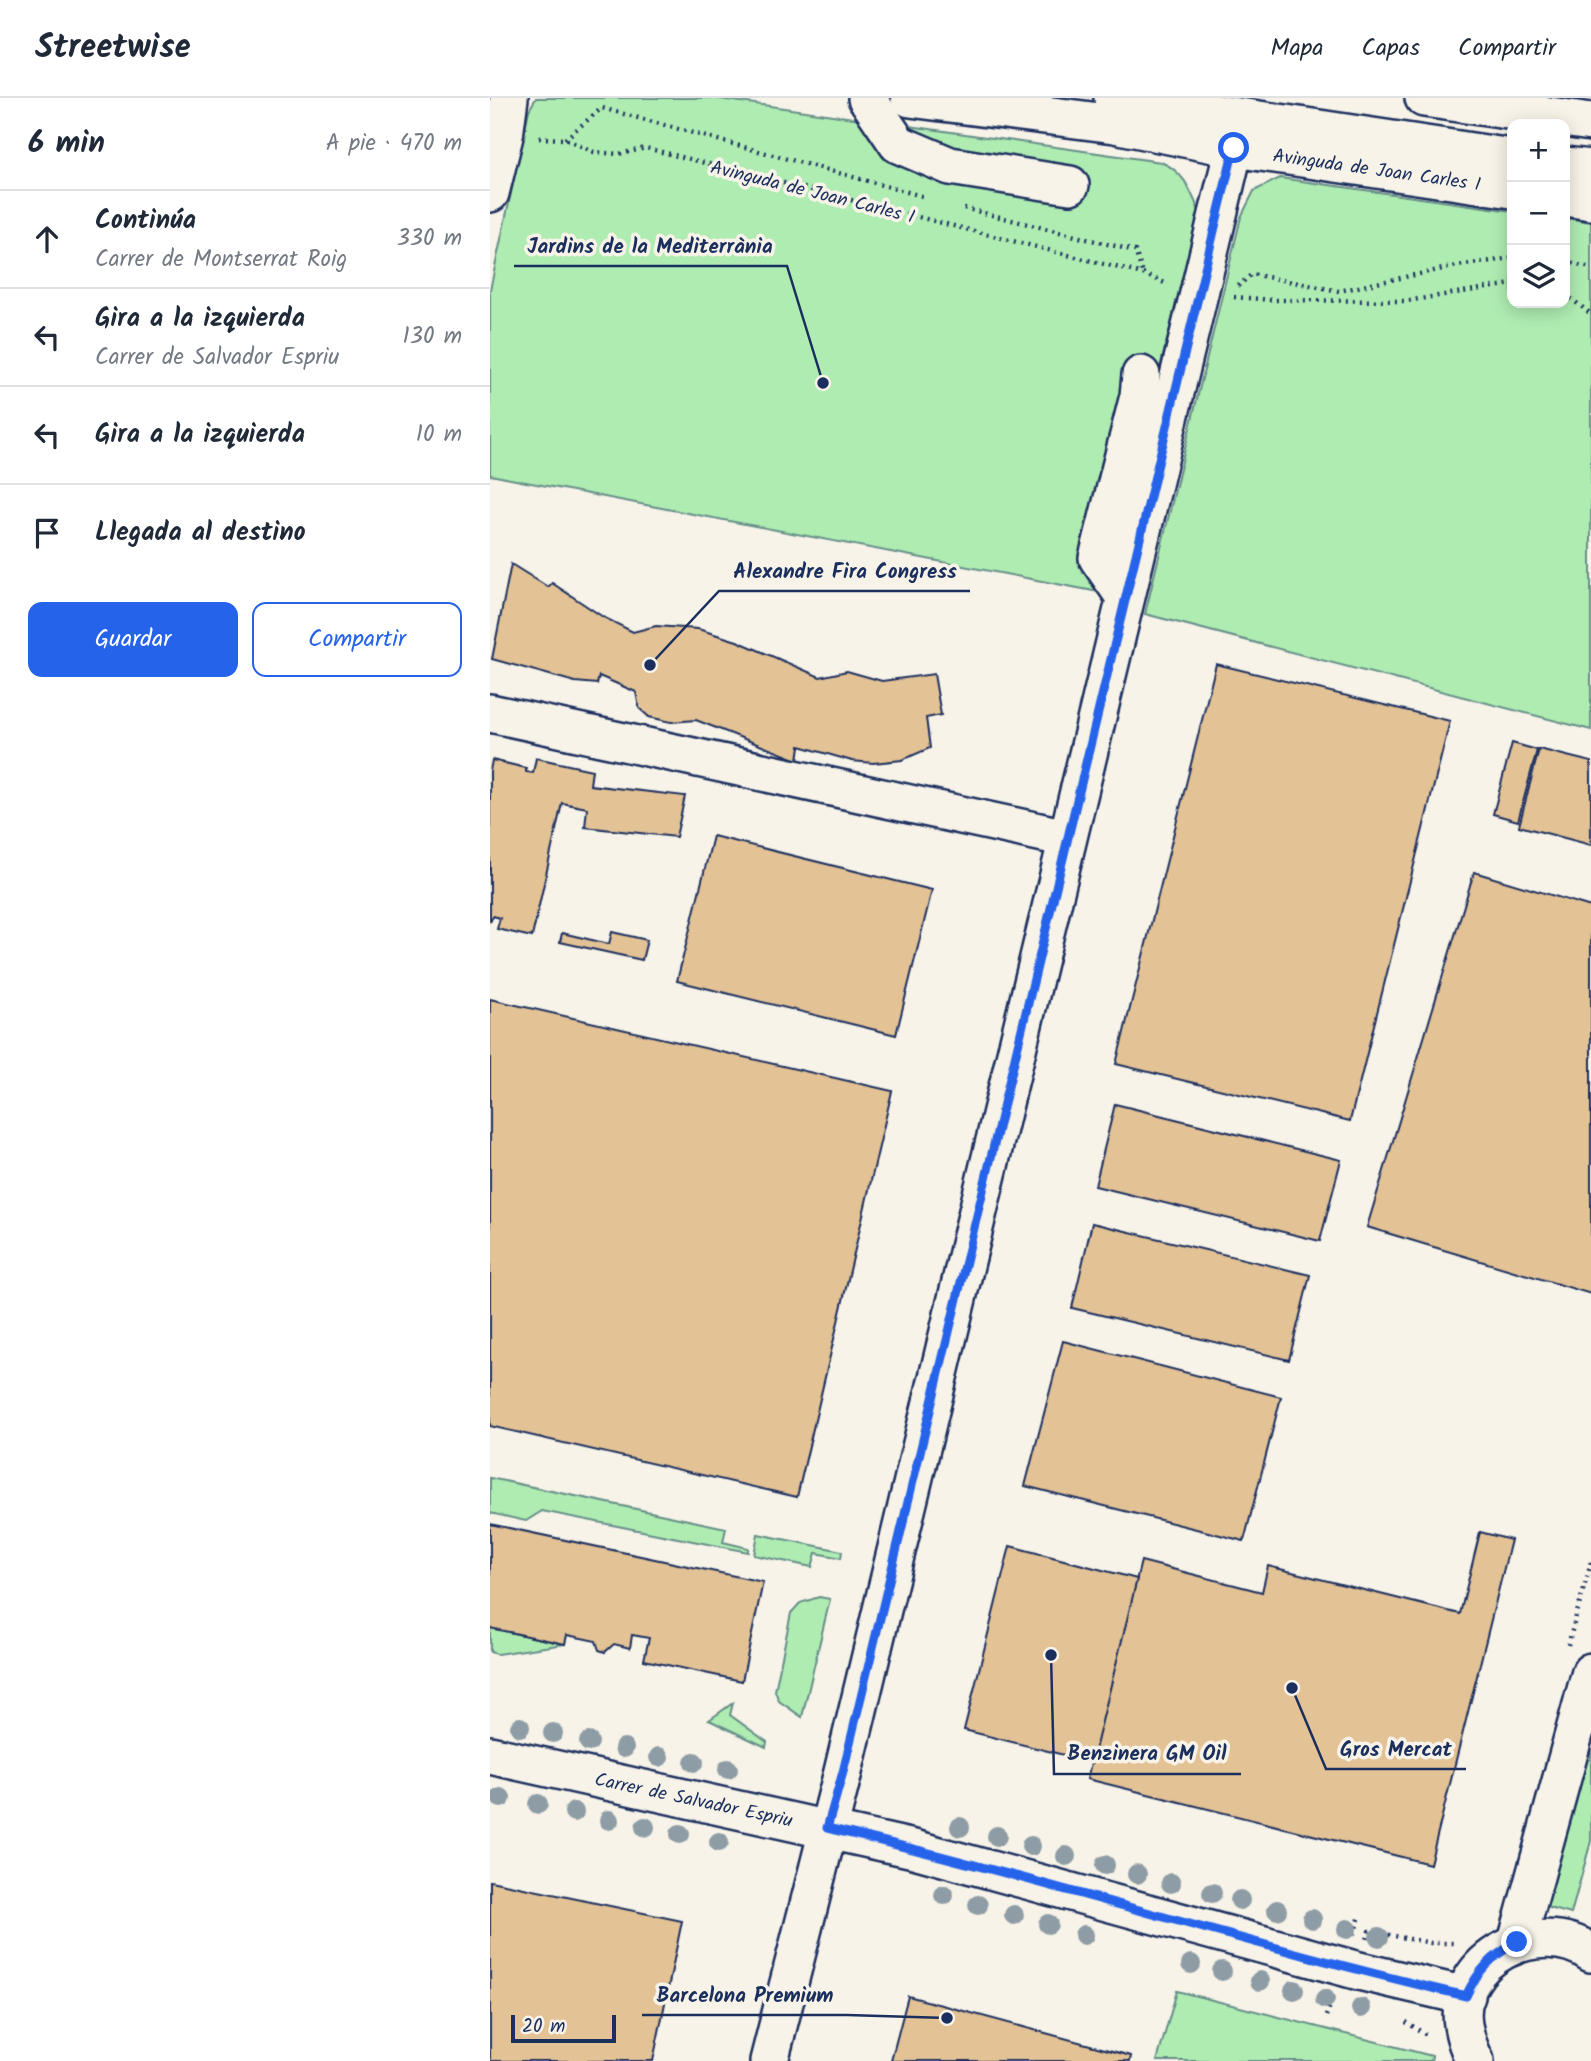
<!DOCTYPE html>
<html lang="es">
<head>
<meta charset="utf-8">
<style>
  body { margin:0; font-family:Kalam,sans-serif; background:#f6f6f7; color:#1f2937 }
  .controls { position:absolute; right:21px; top:21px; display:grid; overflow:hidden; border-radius:14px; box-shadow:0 4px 18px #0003 }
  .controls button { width:63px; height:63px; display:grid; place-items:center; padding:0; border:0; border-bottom:2px solid #e0e1e3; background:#fff; color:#1f2937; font:35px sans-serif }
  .scale { position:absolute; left:21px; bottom:18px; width:105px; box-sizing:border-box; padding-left:7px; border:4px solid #1b2f5e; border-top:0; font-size:19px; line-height:24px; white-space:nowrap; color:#1b2f5e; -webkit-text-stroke:5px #f7f3e8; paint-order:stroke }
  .stop { position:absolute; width:21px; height:21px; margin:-16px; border:5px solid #2563eb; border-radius:50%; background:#fff }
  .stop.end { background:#2563eb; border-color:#fff; box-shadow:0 2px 7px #0008 }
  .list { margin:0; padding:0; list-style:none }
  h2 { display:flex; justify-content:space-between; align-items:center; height:91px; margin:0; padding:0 28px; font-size:30px }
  h2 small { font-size:23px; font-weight:400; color:#747a83 }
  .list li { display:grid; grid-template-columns:46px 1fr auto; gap:21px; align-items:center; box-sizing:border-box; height:98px; padding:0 28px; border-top:2px solid #e0e1e3 }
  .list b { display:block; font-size:26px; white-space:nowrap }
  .list p { margin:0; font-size:23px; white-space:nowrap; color:#747a83 }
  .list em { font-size:23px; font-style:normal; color:#747a83 }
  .actions { display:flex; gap:14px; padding:21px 28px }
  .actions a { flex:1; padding:16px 0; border:2px solid #2563eb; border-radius:14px; text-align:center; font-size:24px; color:#2563eb }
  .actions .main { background:#2563eb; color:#fff }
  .icon { flex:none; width:38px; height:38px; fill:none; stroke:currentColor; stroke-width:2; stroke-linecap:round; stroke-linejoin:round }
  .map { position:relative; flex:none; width:1101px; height:1963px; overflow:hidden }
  header { display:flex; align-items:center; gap:42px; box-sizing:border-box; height:98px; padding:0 35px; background:#fff; border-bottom:2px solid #e0e1e3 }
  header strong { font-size:33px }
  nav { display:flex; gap:38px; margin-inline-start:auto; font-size:24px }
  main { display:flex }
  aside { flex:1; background:#fff }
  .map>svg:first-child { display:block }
  .green { fill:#afecb2; stroke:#658e88; stroke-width:2 }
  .building { fill:#e3c295; stroke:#1b2f5e; stroke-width:2 }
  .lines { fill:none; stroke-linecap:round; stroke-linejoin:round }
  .minor-casing { stroke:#1b2f5e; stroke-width:42 }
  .path { stroke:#1b2f5e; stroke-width:4.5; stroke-dasharray:2 5; stroke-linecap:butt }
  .minor { stroke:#f7f3e8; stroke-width:37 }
  .tree { fill:#8e9ca5 }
  .route { stroke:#2563eb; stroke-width:9 }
  .labels { text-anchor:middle; stroke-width:7; stroke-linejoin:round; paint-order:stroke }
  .street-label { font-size:19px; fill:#1b2f5e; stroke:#f7f3e8 }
  .leader { fill:none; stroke:#1b2f5e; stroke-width:2.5 }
  .callout-dot { fill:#1b2f5e; stroke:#f7f3e8; stroke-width:2.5 }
  .callout-label { font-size:21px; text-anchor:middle; font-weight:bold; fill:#1b2f5e; stroke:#f7f3e8; stroke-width:7; stroke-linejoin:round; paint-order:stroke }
</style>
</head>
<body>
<header>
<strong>Streetwise</strong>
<nav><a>Mapa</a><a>Capas</a><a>Compartir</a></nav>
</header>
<main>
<aside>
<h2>6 min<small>A pie · 470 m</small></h2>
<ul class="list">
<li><svg class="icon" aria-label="ahead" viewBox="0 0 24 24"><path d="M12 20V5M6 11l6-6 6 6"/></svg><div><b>Continúa</b><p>Carrer de Montserrat Roig</p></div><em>330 m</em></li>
<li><svg class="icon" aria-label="left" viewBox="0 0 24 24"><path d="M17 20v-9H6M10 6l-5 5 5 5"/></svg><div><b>Gira a la izquierda</b><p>Carrer de Salvador Espriu</p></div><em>130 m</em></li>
<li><svg class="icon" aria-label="left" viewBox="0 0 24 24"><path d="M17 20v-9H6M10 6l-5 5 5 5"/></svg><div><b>Gira a la izquierda</b></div><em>10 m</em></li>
<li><svg class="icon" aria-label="arrive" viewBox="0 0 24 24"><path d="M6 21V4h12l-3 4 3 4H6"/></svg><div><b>Llegada al destino</b></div></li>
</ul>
<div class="actions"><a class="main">Guardar</a><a>Compartir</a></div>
</aside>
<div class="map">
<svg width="1101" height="1963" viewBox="0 0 1101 1963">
  <rect width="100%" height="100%" fill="#f7f3e8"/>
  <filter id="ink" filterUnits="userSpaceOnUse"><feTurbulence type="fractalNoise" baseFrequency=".0143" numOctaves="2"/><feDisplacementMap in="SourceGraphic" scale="14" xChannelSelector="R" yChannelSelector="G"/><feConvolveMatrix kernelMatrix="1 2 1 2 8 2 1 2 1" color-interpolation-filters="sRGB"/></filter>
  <g filter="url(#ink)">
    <g class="green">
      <path d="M46 0H223L671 64C694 74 700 91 709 113L614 495 0 377V192L39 12Z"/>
      <path d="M790 80 1022 113V205H1075V120L1101 124V632L655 516 751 119 764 93Z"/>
      <path d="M0 1380 236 1430 233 1444 258 1450V1454L52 1413 36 1423 0 1415Z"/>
      <path d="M268 1436 352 1453 351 1460 326 1455 322 1469 264 1457Z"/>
      <path d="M329 1499 340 1501 312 1619 289 1603 285 1593 301 1515 310 1505Z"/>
      <path d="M0 1530 75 1546 7 1556 0 1554Z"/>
      <path d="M243 1605 240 1617 277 1644 276 1649 219 1622Z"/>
      <path d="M1101 1648V1743L1081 1816 1056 1809Z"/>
      <path d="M687 1893 942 1958 941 1963H667Z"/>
    </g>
    <g class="building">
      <path d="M21 466 58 489 62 485 113 519 143 534 166 528 208 531 247 543 330 579 357 573 392 583 444 576 451 617 436 620 440 650 412 662 383 665 362 663 310 648 308 662 206 622 181 624 159 619 149 610 146 594 109 578 107 586 85 584 2 561Z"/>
      <path d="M726 566 960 623 860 1023 626 966Z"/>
      <path d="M1022 645 1047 652 1028 723 1003 716Z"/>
      <path d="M1049 651 1101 664V747L1029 728Z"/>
      <path d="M46 660 102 672 100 687 195 698 186 739 95 729 97 710 72 705 42 839 7 831 10 820 3 818 0 824V673L2 662 36 670V674L43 675Z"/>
      <path d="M223 738 442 792 406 937 187 883Z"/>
      <path d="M984 774 1101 809V1196L877 1129Z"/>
      <path d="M122 834 157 842 152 862 70 844 72 835 119 846Z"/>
      <path d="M0 901 402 993 307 1399 0 1328Z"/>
      <path d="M625 1006 851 1062 830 1143 605 1088Z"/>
      <path d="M602 1125 820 1177 799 1262 582 1210Z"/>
      <path d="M573 1243 791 1299 754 1443 535 1388Z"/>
      <path d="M0 1426 273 1484 252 1583 154 1562 159 1540 142 1537 140 1550 124 1546 115 1554 109 1552 106 1543 77 1537 75 1546 0 1530Z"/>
      <path d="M990 1434 1021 1442 940 1766 597 1681 651 1463 772 1494 778 1468 970 1516Z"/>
      <path d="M520 1448 647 1481 602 1664 474 1632Z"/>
      <path d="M0 1783 192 1823 163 1963H0Z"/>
      <path d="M418 1898 641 1958 640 1963H401Z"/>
    </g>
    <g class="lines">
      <g class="minor-casing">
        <g id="minor">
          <path d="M377 0 408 46 460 68 580 87"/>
          <path d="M420 0 625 26 744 50 1022 91"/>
          <path d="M623 0 1022 60"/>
          <path d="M934 0 1101 24"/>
          <path d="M1075 68 1101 71"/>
          <path d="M0 95 14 38 19 0"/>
          <path d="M1075 99 1101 103"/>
          <path d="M635 499 608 460 649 298 651 277"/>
          <path d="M0 615 577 740"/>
          <path d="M0 1657 424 1751 869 1873 976 1898"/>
          <path d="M1027 1844 1101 1574"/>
          <path d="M279 1963 353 1674 744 50"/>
          <path d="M985 1963C980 1953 975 1939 973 1927 963 1860 1050 1818 1101 1855"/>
        </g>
      </g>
      <g class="path">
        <path d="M49 40 75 41 104 54 129 56 156 50 653 176 675 185"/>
        <path d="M75 41 112 10 432 98"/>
        <path d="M474 110 645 153 653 176"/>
        <path d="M1075 164 1101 170"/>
        <path d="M748 188 762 176 849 193 967 168 1022 160"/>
        <path d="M1075 196 1101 216"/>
        <path d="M744 199 783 202 917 203 1022 186"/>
        <path d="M1078 1547 1101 1464"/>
        <path d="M864 1836 870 1818"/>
        <path d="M877 1841 879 1833 941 1845H966"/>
        <path d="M836 1918 842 1903"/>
        <path d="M916 1924 938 1938"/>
      </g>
      <use href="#minor" class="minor"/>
    </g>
    <g class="tree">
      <circle cx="30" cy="1629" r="10"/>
      <circle cx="63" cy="1635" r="10"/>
      <circle cx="99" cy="1644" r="10"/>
      <circle cx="134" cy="1650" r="10"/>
      <circle cx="169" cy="1659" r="10"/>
      <circle cx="204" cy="1664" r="10"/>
      <circle cx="238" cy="1671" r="10"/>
      <circle cx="11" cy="1700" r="10"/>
      <circle cx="48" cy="1706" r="10"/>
      <circle cx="84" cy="1714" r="10"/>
      <circle cx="119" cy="1722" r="10"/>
      <circle cx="155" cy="1729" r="10"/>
      <circle cx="470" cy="1729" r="10"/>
      <circle cx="190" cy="1736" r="10"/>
      <circle cx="507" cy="1738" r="10"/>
      <circle cx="229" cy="1744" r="10"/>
      <circle cx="541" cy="1748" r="10"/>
      <circle cx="576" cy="1758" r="10"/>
      <circle cx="615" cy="1767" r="10"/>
      <circle cx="647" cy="1776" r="10"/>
      <circle cx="681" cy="1785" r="10"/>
      <circle cx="722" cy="1795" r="10"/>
      <circle cx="454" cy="1797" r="10"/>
      <circle cx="750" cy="1802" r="10"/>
      <circle cx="488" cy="1807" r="10"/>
      <circle cx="787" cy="1812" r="10"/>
      <circle cx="524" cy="1817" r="10"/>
      <circle cx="822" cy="1821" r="10"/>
      <circle cx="558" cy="1826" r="10"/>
      <circle cx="857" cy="1831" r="10"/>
      <circle cx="594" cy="1837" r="10"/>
      <circle cx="889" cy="1839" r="10"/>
      <circle cx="701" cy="1866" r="10"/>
      <circle cx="732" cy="1873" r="10"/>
      <circle cx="770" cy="1883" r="10"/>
      <circle cx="804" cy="1892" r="10"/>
      <circle cx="835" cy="1901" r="10"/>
      <circle cx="871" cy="1910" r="10"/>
    </g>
  </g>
  <g class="lines" filter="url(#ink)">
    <path class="route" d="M744 50 353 1674 337 1730C551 1780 761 1848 976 1898 988 1872 1002 1858 1027 1844"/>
  </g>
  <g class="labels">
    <g class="street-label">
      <text transform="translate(887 71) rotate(8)" y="7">Avinguda de Joan Carles I</text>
      <text transform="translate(323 93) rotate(14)" y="7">Avinguda de Joan Carles I</text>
      <text transform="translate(204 1701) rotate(12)" y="7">Carrer de Salvador Espriu</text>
    </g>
  </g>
  <path class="leader" d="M333 285L297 168H24M160 567L229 493H480M802 1590L836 1671H976M561 1557L564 1676H751M457 1920L357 1917H152"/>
  <g class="callout-dot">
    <circle cx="333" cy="285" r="7"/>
    <circle cx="160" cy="567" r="7"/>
    <circle cx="802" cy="1590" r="7"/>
    <circle cx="561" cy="1557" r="7"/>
    <circle cx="457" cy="1920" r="7"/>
  </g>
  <g class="callout-label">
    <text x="160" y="155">Jardins de la Mediterrània</text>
    <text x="355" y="480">Alexandre Fira Congress</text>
    <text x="906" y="1658">Gros Mercat</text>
    <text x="657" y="1662">Benzinera GM Oil</text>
    <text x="255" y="1904">Barcelona Premium</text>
  </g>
</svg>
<div class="controls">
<button>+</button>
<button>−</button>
<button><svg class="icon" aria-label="layers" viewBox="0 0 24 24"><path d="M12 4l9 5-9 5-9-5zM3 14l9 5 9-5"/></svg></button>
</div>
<div class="scale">20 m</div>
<div class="stop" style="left:744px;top:50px"></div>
<div class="stop end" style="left:1027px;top:1844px"></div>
</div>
</main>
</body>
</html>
